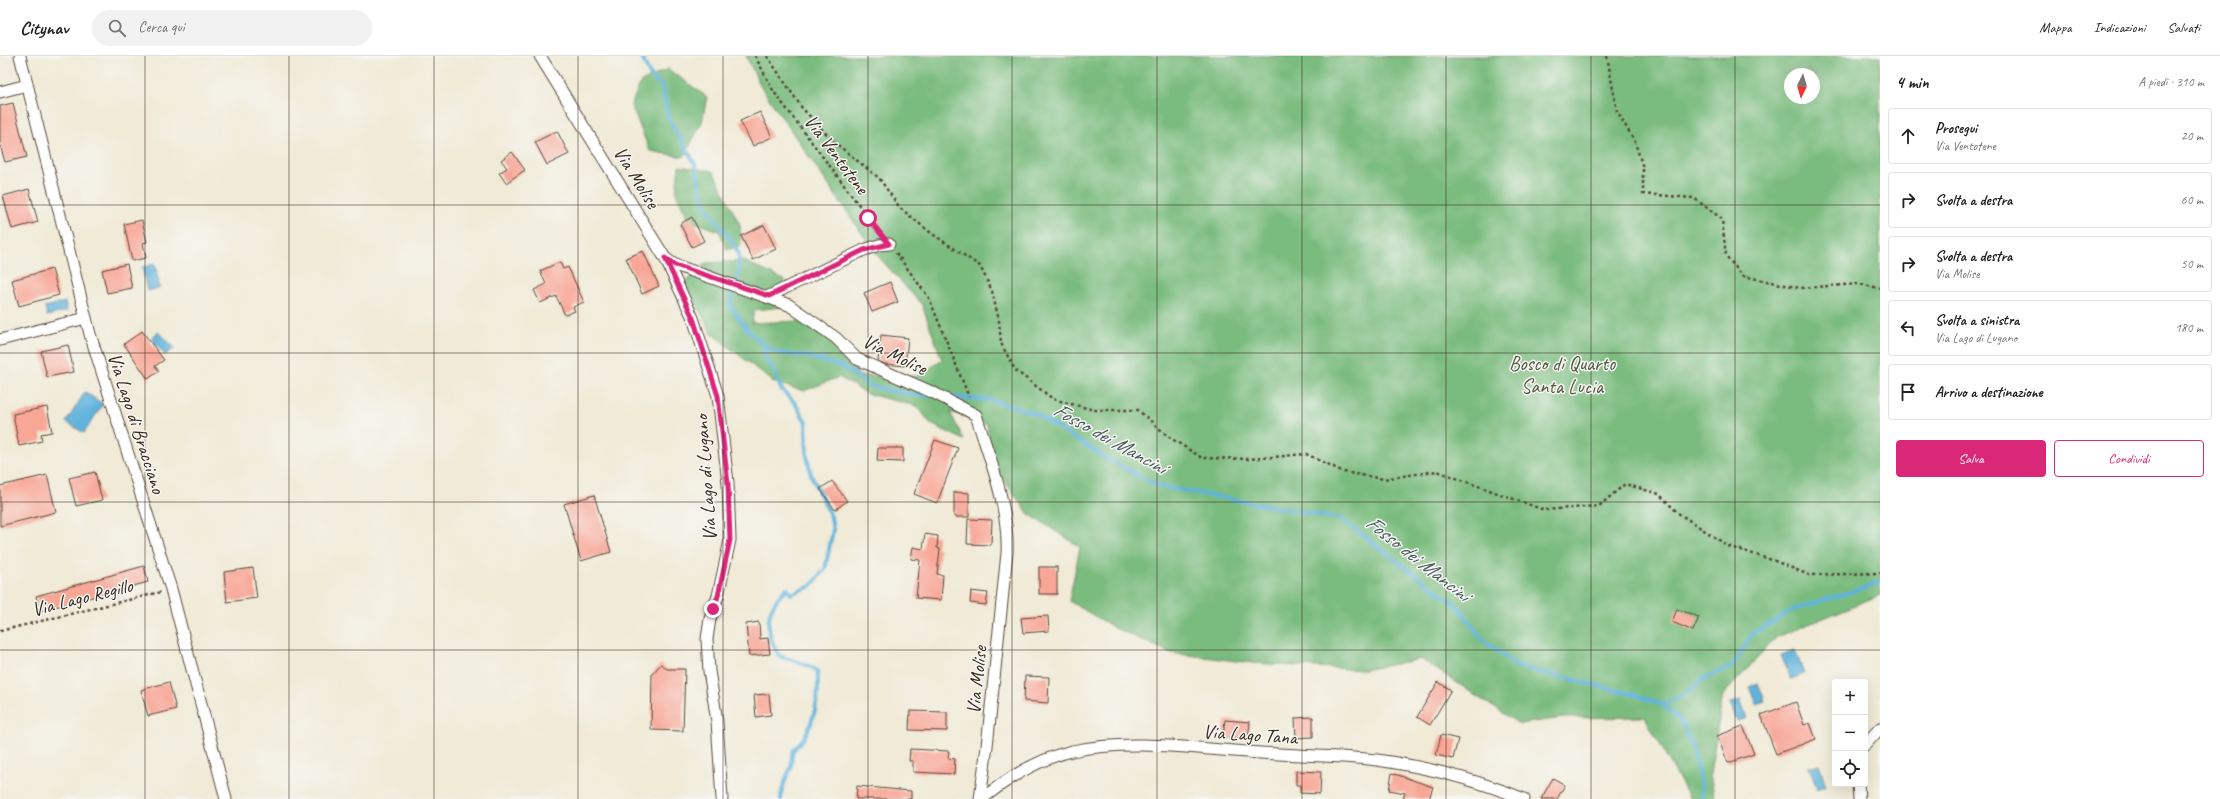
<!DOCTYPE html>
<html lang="it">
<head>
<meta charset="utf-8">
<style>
  body { margin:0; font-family:Caveat,sans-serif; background:#f2f2f2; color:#222 }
  .controls { position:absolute; right:12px; bottom:12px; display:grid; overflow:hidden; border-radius:4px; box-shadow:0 4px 16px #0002 }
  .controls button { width:36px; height:36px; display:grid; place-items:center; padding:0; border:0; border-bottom:1px solid #e0e0e0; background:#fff; color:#222; font:20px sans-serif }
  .compass { position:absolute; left:1784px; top:12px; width:36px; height:36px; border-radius:50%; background:#fff; box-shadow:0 4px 16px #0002; rotate:185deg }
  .stop { position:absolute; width:12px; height:12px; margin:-9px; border:3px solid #db2777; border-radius:50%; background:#fff }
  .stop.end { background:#db2777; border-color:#fff; box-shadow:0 1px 4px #0008 }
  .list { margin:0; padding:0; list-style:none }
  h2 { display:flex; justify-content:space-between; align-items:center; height:52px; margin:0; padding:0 16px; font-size:17px }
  h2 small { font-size:13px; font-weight:400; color:#767676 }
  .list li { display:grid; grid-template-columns:26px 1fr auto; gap:12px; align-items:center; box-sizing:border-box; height:56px; margin:0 8px 8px; padding:0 8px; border:1px solid #e0e0e0; border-radius:4px }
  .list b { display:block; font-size:15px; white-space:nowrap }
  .list p { margin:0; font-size:13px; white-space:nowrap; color:#767676 }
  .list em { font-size:13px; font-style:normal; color:#767676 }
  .actions { display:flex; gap:8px; padding:12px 16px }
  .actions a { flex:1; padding:9px 0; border:1px solid #db2777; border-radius:4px; text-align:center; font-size:14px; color:#db2777 }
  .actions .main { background:#db2777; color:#fff }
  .icon { flex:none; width:22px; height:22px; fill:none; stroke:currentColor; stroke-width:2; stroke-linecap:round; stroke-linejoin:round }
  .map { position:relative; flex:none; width:1880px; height:743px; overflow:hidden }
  header { display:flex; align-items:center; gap:24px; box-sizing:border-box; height:56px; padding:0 20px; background:#fff; border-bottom:1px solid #e0e0e0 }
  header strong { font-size:19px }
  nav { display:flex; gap:22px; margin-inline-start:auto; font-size:14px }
  .search { width:280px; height:36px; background:#f2f2f2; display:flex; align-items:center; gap:10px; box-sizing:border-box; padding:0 14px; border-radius:22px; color:#767676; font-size:15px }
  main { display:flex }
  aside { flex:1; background:#fff }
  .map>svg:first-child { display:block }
  .forest { fill:#7abc7e; stroke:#5a734e; fill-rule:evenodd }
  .water { fill:#60b3dc; stroke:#4e6e7d }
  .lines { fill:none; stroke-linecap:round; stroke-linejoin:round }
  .stream { stroke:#60b3dc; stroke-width:4 }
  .building { fill:#f8a695 }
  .street-casing { stroke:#56473a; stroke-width:13 }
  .path { stroke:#56473a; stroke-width:2.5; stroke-dasharray:3 3; stroke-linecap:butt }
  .street { stroke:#fff; stroke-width:11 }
  .route { stroke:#db2777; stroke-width:5 }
  .grid { fill:none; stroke:#3b2a1e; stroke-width:1; stroke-opacity:0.55 }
  .labels { text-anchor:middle; stroke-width:3; stroke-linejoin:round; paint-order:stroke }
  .street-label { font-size:20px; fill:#3b2a1e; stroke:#f6f6f2 }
  .park-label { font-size:20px; fill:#52563c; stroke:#f6f6f2 }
  .water-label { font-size:21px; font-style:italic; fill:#485a60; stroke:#f6f6f2 }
</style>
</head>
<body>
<header>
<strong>Citynav</strong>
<div class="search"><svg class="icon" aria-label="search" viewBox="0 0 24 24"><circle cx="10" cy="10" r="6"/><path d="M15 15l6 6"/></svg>Cerca qui</div>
<nav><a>Mappa</a><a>Indicazioni</a><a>Salvati</a></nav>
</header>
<main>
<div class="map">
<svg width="1880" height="743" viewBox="0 0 1880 743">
  <rect width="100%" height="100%" fill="#f6f6f2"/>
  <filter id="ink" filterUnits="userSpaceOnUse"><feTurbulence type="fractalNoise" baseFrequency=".025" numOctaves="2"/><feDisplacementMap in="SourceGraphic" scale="8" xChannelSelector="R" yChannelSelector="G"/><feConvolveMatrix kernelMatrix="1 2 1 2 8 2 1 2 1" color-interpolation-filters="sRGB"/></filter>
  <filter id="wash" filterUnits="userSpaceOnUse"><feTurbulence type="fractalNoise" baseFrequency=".012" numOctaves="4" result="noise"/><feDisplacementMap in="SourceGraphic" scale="16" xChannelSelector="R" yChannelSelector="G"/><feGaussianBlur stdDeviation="0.9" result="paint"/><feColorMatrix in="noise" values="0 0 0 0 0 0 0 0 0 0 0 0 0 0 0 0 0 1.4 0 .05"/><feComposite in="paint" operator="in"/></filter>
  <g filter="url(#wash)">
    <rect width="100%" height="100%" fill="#f0ead6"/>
    <g class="forest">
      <path d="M746 0H1880V539L1777 581 1723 639 1710 718 1715 743H1690L1645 661 1564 662 1519 668 1421 603 1364 614 1253 607 1171 597 1115 572 1069 545 1080 491 1029 458 994 411 987 368 950 356 964 384 931 368 917 350 867 338 839 321 804 335 775 327 712 278 685 227 705 207 744 205 784 224 782 251 754 254 752 267 800 265 843 291 859 320H918L942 304 922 249 876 198 761 31ZM1790 18H1814V42H1790Z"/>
      <path d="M668 13 707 41 702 66 684 101 650 95 631 49 641 26Z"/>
      <path d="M679 110 713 115 740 169 741 189 727 194 719 175 689 164 676 137Z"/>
    </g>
    <g class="water">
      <path d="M155 208 160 232 147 235 142 211Z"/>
      <path d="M65 246 67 255 47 260 45 251Z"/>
      <path d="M158 276 175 292 165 299 151 282Z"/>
      <path d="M85 336 103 348 84 377 66 366Z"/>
      <path d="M1795 594 1804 618 1791 623 1781 599Z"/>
      <path d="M1758 627 1765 645 1756 648 1749 631Z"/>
      <path d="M1740 644 1747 662 1737 665 1730 647Z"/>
      <path d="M1819 708 1826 730 1817 733 1809 711Z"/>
    </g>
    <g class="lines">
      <g class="stream">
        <path d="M641 0 650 19 662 31 668 61 696 110 701 137 707 153 731 184 739 198V215L730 249 750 277 774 296 810 301 843 311 870 330 908 338 930 340"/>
        <path d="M763 287 764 301 774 314 781 333 795 347 806 366 807 400 811 419 831 461 833 474 825 513 811 530 791 538 787 532C764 554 764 573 779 600L799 606 817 614C820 637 816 660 805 680 802 686 796 690 793 695 791 700 792 706 791 711 787 722 781 730 781 743"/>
        <path d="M949 341 991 344 1034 357 1109 404 1158 430 1341 463 1460 552 1480 581 1516 610 1636 639 1661 648 1673 657 1682 667 1693 693 1702 734 1701 743"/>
        <path d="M1661 648 1684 639 1704 622 1733 610 1752 578 1795 553 1880 527"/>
      </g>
    </g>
    <g id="blocks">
      <g class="building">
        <path d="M13 47 27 101 5 106 0 89V50Z"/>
        <path d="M760 56 772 81 753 90 740 65Z"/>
        <path d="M557 75 569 98 547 109 535 86Z"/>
        <path d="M512 96 525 114 506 127 499 117 507 112 501 104Z"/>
        <path d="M29 133 38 166 12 173 3 140Z"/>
        <path d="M692 161 704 185 692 191 680 168Z"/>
        <path d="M142 164 147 186 143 187 146 202 132 205 124 168Z"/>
        <path d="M764 169 776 193 753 204 741 180Z"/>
        <path d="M643 195 659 230 642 238 626 202Z"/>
        <path d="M560 206 563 213 568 211 584 246 573 251 575 255 565 259 556 240 540 247 534 234 546 228 540 215Z"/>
        <path d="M127 208 132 232 107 237 102 214Z"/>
        <path d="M52 213 59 239 19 250 12 224Z"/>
        <path d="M890 226 898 246 872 256 864 237Z"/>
        <path d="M142 275 164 304 155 310 159 315 148 323 124 288Z"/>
        <path d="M881 279 908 282 905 310 885 308 878 305Z"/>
        <path d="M68 289 74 316 47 321 41 295Z"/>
        <path d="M47 351 52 376 41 378 42 385 19 390 13 358Z"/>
        <path d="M935 384 958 392 937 447 914 438Z"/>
        <path d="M878 392H903V406L877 405Z"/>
        <path d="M95 416 102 444 76 450 69 422Z"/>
        <path d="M47 419 56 456 0 470V430Z"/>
        <path d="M832 425 847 445 835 454 820 433Z"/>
        <path d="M954 436 969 437V461H954Z"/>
        <path d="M594 439 611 496 581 505 564 448Z"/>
        <path d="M968 463 992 464 991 489 967 488Z"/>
        <path d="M925 478 938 480 937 492 940 493 937 518 943 519 941 544 916 542 920 504 911 503 913 491 923 493Z"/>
        <path d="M144 510 148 526 40 555 36 540Z"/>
        <rect x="1039" y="511" width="18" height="27"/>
        <path d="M253 512 257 542 227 546 224 516Z"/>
        <path d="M971 535 988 537 986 549 970 547Z"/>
        <path d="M1677 553 1699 561 1693 575 1672 566Z"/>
        <path d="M1048 560 1049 575 1023 577 1021 562Z"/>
        <path d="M759 566 760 583 768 582 770 598 749 600 746 568Z"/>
        <path d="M661 608 667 613H685L683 675 651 674 652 618Z"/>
        <path d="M1025 620 1049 621 1048 647 1024 645Z"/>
        <path d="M169 626 176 653 148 660 141 634Z"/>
        <path d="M1438 626 1451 634 1430 669 1417 661Z"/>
        <path d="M769 638 771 659 756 661 754 639Z"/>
        <path d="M1796 646 1804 669 1810 667 1816 683 1776 698 1761 659Z"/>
        <path d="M910 655 947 656V675L909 674Z"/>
        <path d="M1313 661V681L1296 682 1295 662Z"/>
        <path d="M1225 664 1250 666 1248 683 1223 681Z"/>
        <path d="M1743 670 1754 698 1728 707 1717 680Z"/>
        <path d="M1441 679 1458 683 1453 703 1436 699Z"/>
        <path d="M910 693 949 695 948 702 955 703 954 718 913 716V705H909Z"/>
        <path d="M1296 715 1321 716 1320 738 1300 737V729H1296Z"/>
        <path d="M1392 717 1433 731 1429 743H1403L1405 737 1389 734Z"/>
        <path d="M1553 722 1565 729 1557 743H1541Z"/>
        <path d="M857 730 911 735V743H856Z"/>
      </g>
    </g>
  </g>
  <g filter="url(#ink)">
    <use href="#blocks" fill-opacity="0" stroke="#56473a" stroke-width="1"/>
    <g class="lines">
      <g class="street-casing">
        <g id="street">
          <path d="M20 0 90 278 171 533 226 743"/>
          <path d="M540 0 665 202 675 209 789 249 836 282 857 303 934 337 976 359C990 404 1009 450 1007 497L987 690 980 743"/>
          <path d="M0 36 27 29"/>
          <path d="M665 202 693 262 718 340 728 427 730 484 718 540 710 563 707 583 709 615 717 665 722 743"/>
          <path d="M769 240 864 194 879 189 889 188"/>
          <path d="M0 284 86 262"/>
          <path d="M1865 689 1880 672"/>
          <path d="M1858 728 1859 743"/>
          <path d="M982 743C1009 721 1038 703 1072 695 1129 683 1190 692 1247 696 1291 700 1334 699 1377 704 1427 711 1477 724 1524 743"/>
        </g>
      </g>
      <g class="path">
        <path d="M755 0 774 36 880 177"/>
        <path d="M767 0 802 52 834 86 879 122 900 152 931 177 980 210 992 235 999 265 1001 287 1015 314 1053 343 1094 354H1138L1169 381 1202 402 1250 403 1306 398 1344 416 1383 423 1437 415 1544 454 1599 450 1625 428 1659 438 1678 457 1728 490 1775 505 1809 519 1880 517"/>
        <path d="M1607 0 1617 55 1635 86 1643 112V138L1694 142 1722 163 1726 200 1743 220 1800 232 1858 228 1880 232"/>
        <path d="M896 197 929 242 969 341"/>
        <path d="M0 575 161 536"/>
      </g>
      <use href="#street" class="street"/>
    </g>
  </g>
  <g class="lines" filter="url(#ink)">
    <path class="route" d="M713 553 718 540 730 484 728 428 718 340 693 262 665 202 675 209 769 240 864 194 889 188 868 162"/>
  </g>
  <path class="grid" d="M145 0V743M289 0V743M434 0V743M578 0V743M723 0V743M868 0V743M1012 0V743M1157 0V743M1302 0V743M1446 0V743M1591 0V743M1735 0V743M0 149H1880M0 297H1880M0 446H1880M0 594H1880"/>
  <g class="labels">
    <g class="street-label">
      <text transform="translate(837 98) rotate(53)" y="7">Via Ventotene</text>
      <text transform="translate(637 121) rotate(58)" y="7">Via Molise</text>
      <text transform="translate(895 298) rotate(26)" y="7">Via Molise</text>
      <text transform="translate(137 367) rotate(72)" y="7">Via Lago di Bracciano</text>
      <text transform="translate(705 422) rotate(-94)" y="7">Via Lago di Lugano</text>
      <text transform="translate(82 541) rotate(-14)" y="7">Via Lago Regillo</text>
      <text transform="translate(976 624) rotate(-84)" y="7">Via Molise</text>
      <text transform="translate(1250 678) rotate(4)" y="7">Via Lago Tana</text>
    </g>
    <g class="park-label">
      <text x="1562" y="314">Bosco di Quarto<tspan x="1562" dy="23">Santa Lucia</tspan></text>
    </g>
    <g class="water-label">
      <text transform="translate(1110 382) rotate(29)" y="7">Fosso dei Mancini</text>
      <text transform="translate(1418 502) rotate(38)" y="7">Fosso dei Mancini</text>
    </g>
  </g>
</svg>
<div class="controls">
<button>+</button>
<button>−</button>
<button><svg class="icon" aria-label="locate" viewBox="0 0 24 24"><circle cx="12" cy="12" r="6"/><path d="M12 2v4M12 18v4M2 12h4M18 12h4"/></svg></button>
</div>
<svg class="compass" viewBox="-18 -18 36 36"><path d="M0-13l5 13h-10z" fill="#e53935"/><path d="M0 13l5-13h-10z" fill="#767676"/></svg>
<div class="stop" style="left:868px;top:162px"></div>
<div class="stop end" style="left:713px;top:553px"></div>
</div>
<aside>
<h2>4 min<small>A piedi · 310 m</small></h2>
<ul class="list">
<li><svg class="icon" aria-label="ahead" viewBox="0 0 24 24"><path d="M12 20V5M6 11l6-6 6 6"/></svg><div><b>Prosegui</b><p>Via Ventotene</p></div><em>20 m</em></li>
<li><svg class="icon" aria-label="right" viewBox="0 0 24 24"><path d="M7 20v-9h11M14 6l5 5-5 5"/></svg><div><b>Svolta a destra</b></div><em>60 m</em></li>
<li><svg class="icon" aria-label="right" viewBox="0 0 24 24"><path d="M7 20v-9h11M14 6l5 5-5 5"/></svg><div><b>Svolta a destra</b><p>Via Molise</p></div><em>50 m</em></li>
<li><svg class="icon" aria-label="left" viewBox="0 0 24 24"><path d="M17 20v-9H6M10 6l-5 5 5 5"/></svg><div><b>Svolta a sinistra</b><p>Via Lago di Lugano</p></div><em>180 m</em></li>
<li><svg class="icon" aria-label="arrive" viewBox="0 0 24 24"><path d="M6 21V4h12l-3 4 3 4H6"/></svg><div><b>Arrivo a destinazione</b></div></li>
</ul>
<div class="actions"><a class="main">Salva</a><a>Condividi</a></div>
</aside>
</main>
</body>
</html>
